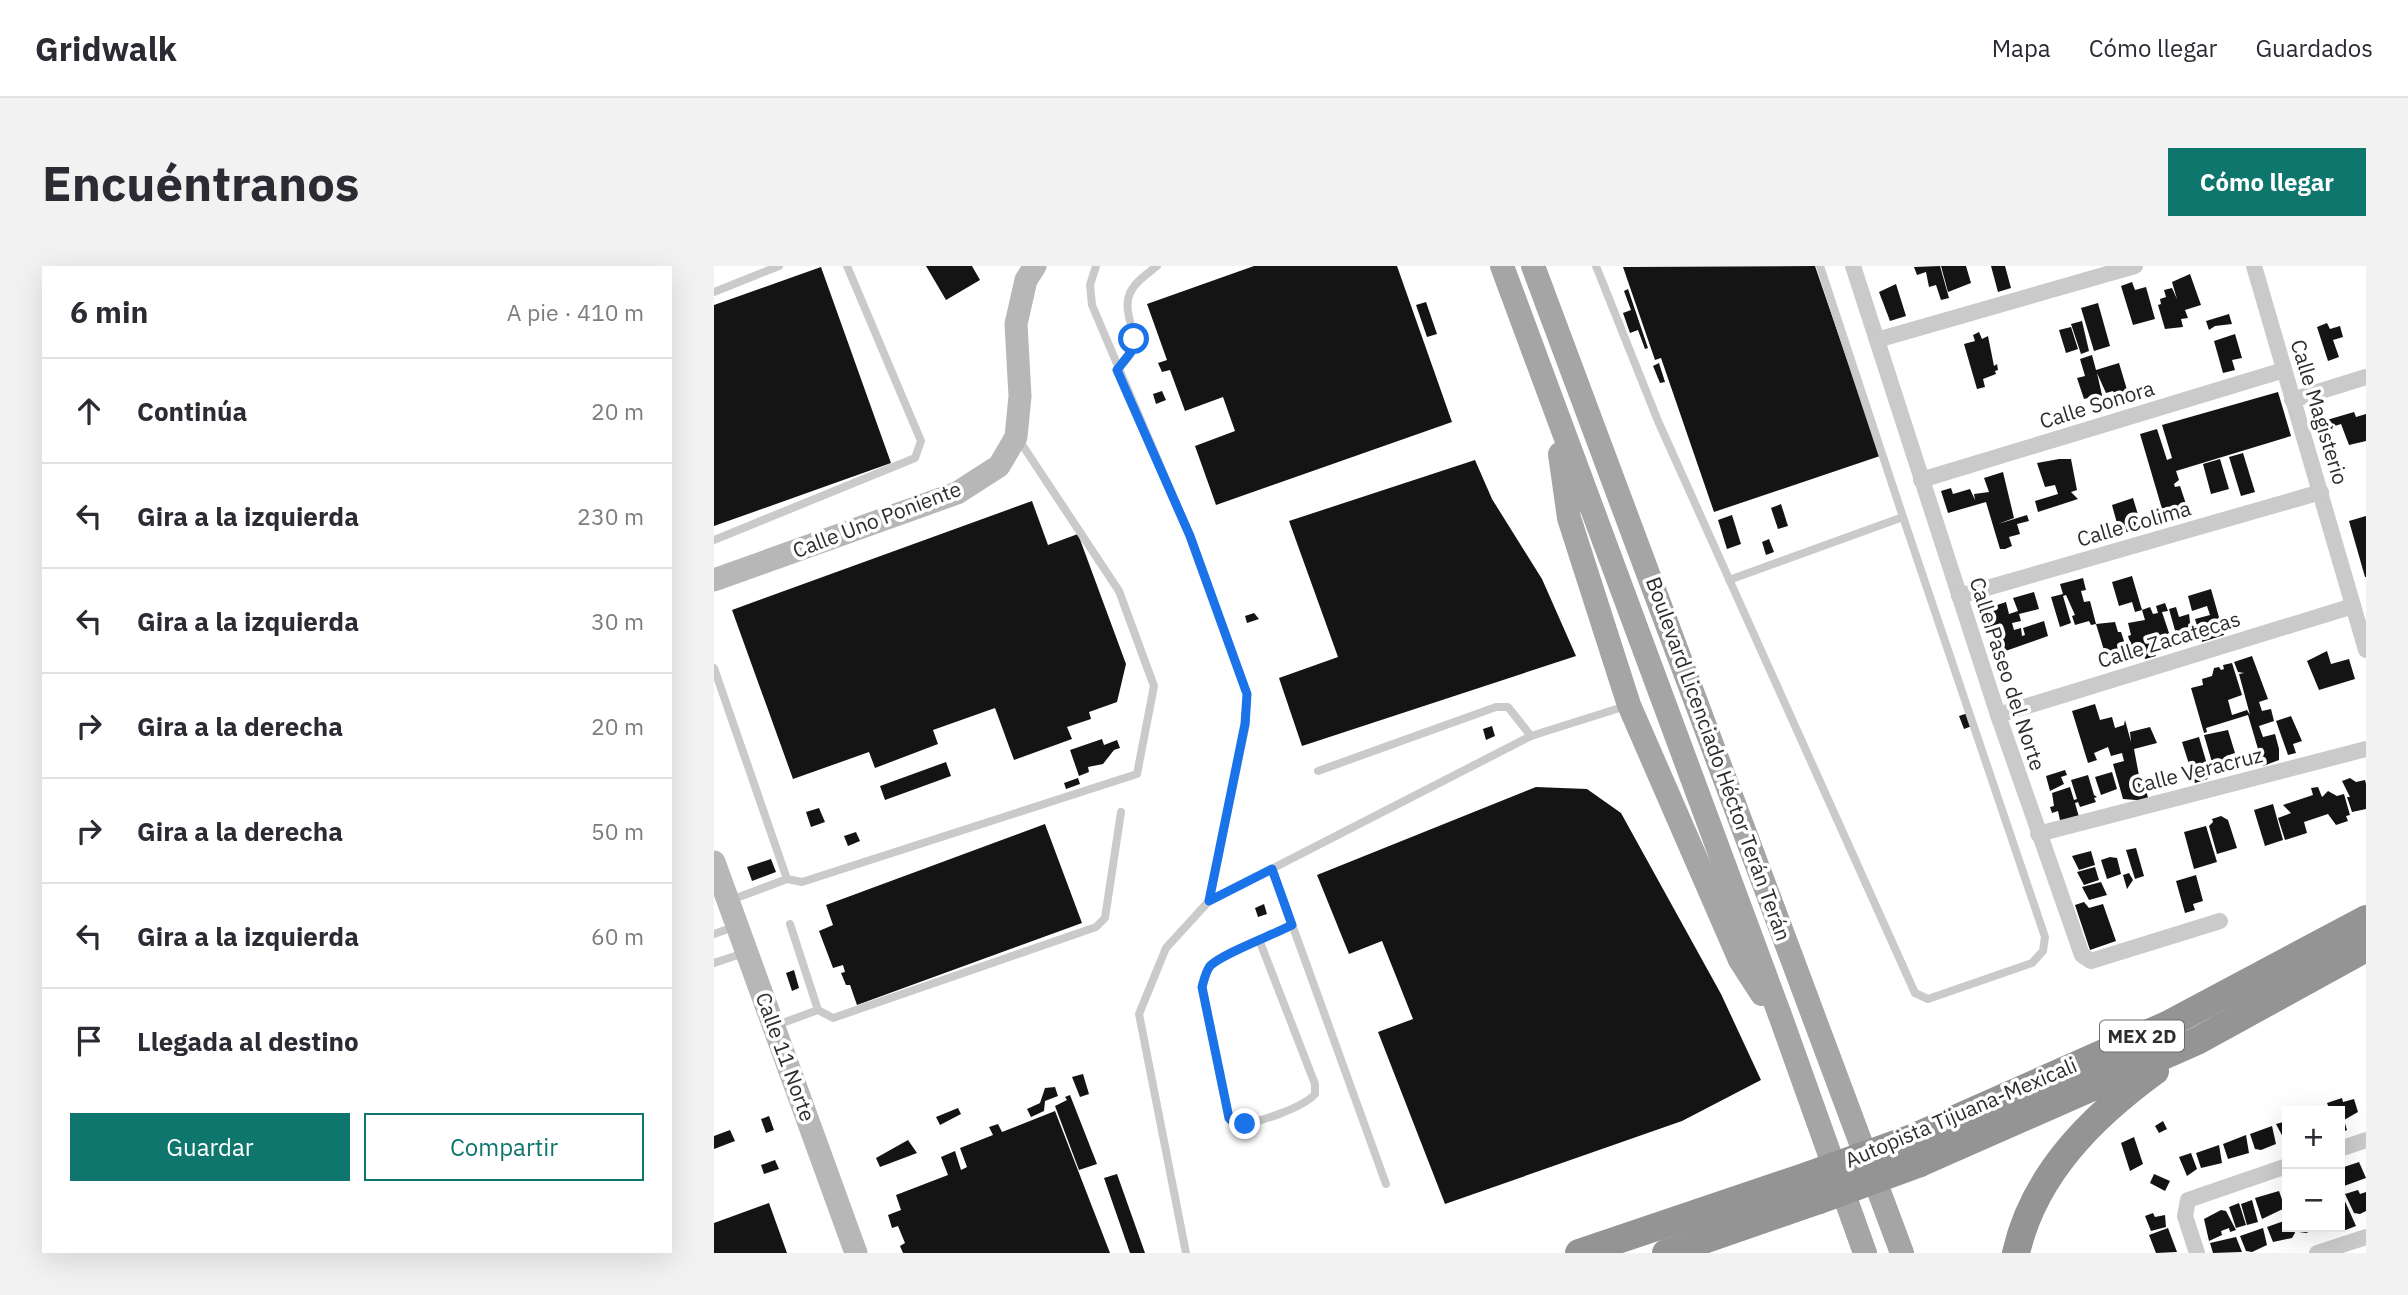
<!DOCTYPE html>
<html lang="es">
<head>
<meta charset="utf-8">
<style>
  body { margin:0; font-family:"IBM Plex Sans",sans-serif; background:#f2f2f3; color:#2b2b33 }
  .controls { position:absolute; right:21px; bottom:21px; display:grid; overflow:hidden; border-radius:0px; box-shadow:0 7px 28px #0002 }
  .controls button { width:63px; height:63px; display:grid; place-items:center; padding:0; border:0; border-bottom:2px solid #e1e1e2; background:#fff; color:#2b2b33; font:35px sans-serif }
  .stop { position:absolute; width:21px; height:21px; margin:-16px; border:5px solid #1a73e8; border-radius:50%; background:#fff }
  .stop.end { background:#1a73e8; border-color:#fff; box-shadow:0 2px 7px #0008 }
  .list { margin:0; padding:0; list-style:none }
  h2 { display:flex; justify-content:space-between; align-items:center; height:91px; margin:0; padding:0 28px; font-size:30px }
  h2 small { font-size:23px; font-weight:400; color:#7c7c81 }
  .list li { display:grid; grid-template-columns:46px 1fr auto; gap:21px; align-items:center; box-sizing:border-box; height:105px; padding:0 28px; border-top:2px solid #e1e1e2 }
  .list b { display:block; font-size:26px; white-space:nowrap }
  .list em { font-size:23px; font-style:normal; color:#7c7c81 }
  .actions { display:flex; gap:14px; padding:21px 28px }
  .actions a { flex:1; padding:16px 0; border:2px solid #0f766e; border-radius:0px; text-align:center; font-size:24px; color:#0f766e }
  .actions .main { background:#0f766e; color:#fff }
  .icon { flex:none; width:38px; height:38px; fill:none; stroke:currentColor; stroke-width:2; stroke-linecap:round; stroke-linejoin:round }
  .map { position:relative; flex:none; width:1652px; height:987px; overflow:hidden; border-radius:0px }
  header { display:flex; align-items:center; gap:42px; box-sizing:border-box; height:98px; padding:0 35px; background:#fff; border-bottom:2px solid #e1e1e2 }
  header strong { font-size:33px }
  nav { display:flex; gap:38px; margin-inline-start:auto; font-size:24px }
  .intro { display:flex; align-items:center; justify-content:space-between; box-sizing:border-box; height:168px; padding:0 42px }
  h1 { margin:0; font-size:49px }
  .button { padding:18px 32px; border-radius:0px; background:#0f766e; color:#fff; font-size:24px; font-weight:700 }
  main { display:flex; gap:42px; padding:0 42px }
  aside { flex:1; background:#fff; border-radius:0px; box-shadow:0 7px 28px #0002 }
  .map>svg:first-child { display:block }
  .building { fill:#141414 }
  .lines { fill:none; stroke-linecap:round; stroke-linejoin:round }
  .lane { stroke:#cacaca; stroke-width:8 }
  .street { stroke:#cacaca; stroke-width:16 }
  .secondary { stroke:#b7b7b7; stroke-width:23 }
  .primary { stroke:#a5a5a5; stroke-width:24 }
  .highway { stroke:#949494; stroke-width:28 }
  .highway-bridge { stroke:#949494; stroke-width:28 }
  .route { stroke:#1a73e8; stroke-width:9 }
  .labels { text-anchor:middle; stroke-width:7; stroke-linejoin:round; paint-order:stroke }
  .shield { fill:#fff; stroke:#6c6c6c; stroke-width:2 }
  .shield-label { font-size:19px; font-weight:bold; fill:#2d2d2d }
  .street-label { font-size:21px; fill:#2d2d2d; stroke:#fff }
</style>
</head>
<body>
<header>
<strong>Gridwalk</strong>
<nav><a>Mapa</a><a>Cómo llegar</a><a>Guardados</a></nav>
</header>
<div class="intro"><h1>Encuéntranos</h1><a class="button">Cómo llegar</a></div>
<main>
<aside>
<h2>6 min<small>A pie · 410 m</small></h2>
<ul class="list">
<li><svg class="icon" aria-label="ahead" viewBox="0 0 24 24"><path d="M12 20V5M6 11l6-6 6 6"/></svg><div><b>Continúa</b></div><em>20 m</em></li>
<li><svg class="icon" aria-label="left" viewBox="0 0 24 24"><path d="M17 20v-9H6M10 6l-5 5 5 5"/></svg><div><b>Gira a la izquierda</b></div><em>230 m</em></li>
<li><svg class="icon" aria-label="left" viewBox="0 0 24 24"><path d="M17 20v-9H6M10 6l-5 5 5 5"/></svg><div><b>Gira a la izquierda</b></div><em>30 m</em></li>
<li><svg class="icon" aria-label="right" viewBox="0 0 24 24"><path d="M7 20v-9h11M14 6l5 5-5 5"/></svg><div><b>Gira a la derecha</b></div><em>20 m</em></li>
<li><svg class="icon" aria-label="right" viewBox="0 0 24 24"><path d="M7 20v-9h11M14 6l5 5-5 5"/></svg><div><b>Gira a la derecha</b></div><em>50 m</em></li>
<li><svg class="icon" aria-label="left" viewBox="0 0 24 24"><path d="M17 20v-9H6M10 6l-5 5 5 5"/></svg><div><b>Gira a la izquierda</b></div><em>60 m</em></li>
<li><svg class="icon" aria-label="arrive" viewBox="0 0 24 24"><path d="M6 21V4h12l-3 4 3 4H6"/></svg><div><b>Llegada al destino</b></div></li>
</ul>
<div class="actions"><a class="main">Guardar</a><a>Compartir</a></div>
</aside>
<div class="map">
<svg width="1652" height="987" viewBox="0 0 1652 987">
  <rect width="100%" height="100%" fill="#fff"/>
  <g class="building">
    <path d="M212 0H258L266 14 232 34Z"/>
    <path d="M540 0H683L738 156 502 239 481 180 521 165 509 131 471 145 456 104 448 106 444 97 453 94 433 38Z"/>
    <path d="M1101 0 1166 190 1000 246 947 92 941 94 909 1Z"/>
    <path d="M1226 0 1235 32 1227 34 1222 19 1215 21 1212 6 1203 9 1200 1Z"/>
    <path d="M1227 0H1252L1257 17 1234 26Z"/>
    <path d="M1277 0H1291L1297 22 1284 26Z"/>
    <path d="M107 1 177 197 0 260V39Z"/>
    <path d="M1476 8 1487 39 1471 44 1474 52 1467 53 1469 61 1451 63 1444 39 1447 38 1446 33 1452 31 1450 24 1458 22 1463 33 1458 16Z"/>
    <path d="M1418 16 1421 24 1432 21 1441 53 1419 59 1407 20Z"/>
    <path d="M1182 18 1192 50 1176 55 1165 26Z"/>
    <path d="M914 23 934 82 931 83 924 64 916 67 909 47 917 44 910 25Z"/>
    <path d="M712 36 723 68 713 71 702 39Z"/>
    <path d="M1384 37 1396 80 1380 85 1367 42Z"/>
    <path d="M1515 48 1518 58 1501 60 1495 64 1492 55Z"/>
    <path d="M1368 55 1375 85 1367 88 1357 58Z"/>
    <path d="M1613 57 1616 63 1626 60 1629 71 1619 74 1625 91 1614 95 1603 61Z"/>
    <path d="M1357 61 1364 83 1352 87 1345 64Z"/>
    <path d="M1265 66 1268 73 1274 70 1280 100 1283 98 1284 104 1281 105 1282 108 1269 113 1271 121 1263 123 1250 78 1261 75 1259 69Z"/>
    <path d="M1521 68 1528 92 1518 94 1521 104 1509 107 1500 75Z"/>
    <path d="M1378 89 1382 104 1405 97 1414 127 1401 131 1399 125 1392 127 1383 107 1390 138 1381 140 1378 131 1370 133 1363 112 1371 110 1366 93Z"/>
    <path d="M945 97 951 116 946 117 939 100Z"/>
    <path d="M448 125 452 134 442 138 439 128Z"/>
    <path d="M1564 126 1577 170 1462 205 1465 214 1460 218 1461 221 1466 220 1476 250 1468 253 1466 248 1451 253 1426 168 1443 163 1453 194 1458 192 1448 159Z"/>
    <path d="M1640 146 1642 151 1652 148V175L1635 179 1627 158 1608 164 1606 156Z"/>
    <path d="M1529 187 1541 226 1527 230 1515 191Z"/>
    <path d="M1345 193H1357L1363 224 1357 226 1364 233 1324 246 1321 235 1344 228 1341 219 1331 221 1323 197Z"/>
    <path d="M1506 193 1515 223 1497 228 1489 198Z"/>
    <path d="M761 194 778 233 828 313 862 390 588 480 565 412 624 391 575 255Z"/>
    <path d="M1289 206 1300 252 1284 258 1313 249 1315 255 1303 258 1306 268 1295 271 1298 280 1291 283H1286L1272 236 1234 247 1227 225 1237 222 1239 228 1256 223 1261 234 1260 228 1275 226 1270 212Z"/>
    <path d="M1419 232 1428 262 1406 268 1398 239Z"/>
    <path d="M318 235 334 279 364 268 412 398 403 436 375 446 377 453 353 461 358 473 300 494 281 442 219 464 224 478 161 502 155 486 79 513 18 344Z"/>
    <path d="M1067 238 1074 260 1064 263 1057 242Z"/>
    <path d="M1018 249 1027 278 1013 283 1004 254Z"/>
    <path d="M1652 250V311H1651L1635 255Z"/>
    <path d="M1055 273 1060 286 1052 289 1048 276Z"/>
    <path d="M1418 310 1428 344 1436 341 1439 348 1444 347 1442 340 1451 337 1454 345 1448 346 1455 367 1444 374 1443 369 1436 372 1442 390 1431 393 1429 387 1420 389 1414 370 1417 369 1414 357 1431 354 1428 344 1421 346 1418 336 1405 340 1398 316Z"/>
    <path d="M1369 312 1372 324 1367 325 1370 336 1376 335 1382 358 1401 356 1404 366H1407L1413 384 1405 390 1393 394 1382 358 1377 359 1375 355 1361 359 1358 350 1361 349 1352 329 1349 330 1357 357 1346 361 1337 331 1349 328 1346 318Z"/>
    <path d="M1497 323 1510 369 1488 376 1481 353 1496 349 1493 340 1478 345 1474 330Z"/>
    <path d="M1320 326 1325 343 1305 348 1307 355 1298 357 1300 364 1307 362 1308 370 1311 369 1309 362 1330 355 1334 370 1283 388 1280 377 1286 371 1283 362 1272 366 1265 345 1292 336 1295 348 1304 345 1299 332Z"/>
    <path d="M1462 341 1465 351 1475 348 1477 364 1462 368 1455 343Z"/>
    <path d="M540 347 545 353 533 357 531 350Z"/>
    <path d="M1613 385 1617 398 1635 393 1641 413 1605 424 1593 395Z"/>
    <path d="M1538 390 1554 433 1545 436 1548 445 1557 443 1560 455 1545 460 1549 471 1561 468 1565 483V494L1549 500 1534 449 1492 462 1493 466 1490 467 1477 422 1489 419 1488 413 1498 410 1500 402 1505 401 1507 404 1510 403 1509 399 1518 397 1528 429 1514 434 1518 449 1533 444 1536 449 1525 408 1530 407 1524 406 1520 396Z"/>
    <path d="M1381 438 1386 454 1398 451 1401 462 1410 459 1411 454 1417 476 1416 466 1436 461 1443 477 1420 483 1426 515 1429 514 1435 535 1409 533 1399 498 1410 495 1408 487 1397 490 1394 481 1380 487 1383 494 1374 497 1358 445Z"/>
    <path d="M1254 447 1258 460 1250 463 1245 450Z"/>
    <path d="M1577 450 1588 475 1579 478 1582 487 1574 489 1562 455Z"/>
    <path d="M778 460 781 470 772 474 769 463Z"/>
    <path d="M1514 464 1521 487 1512 490 1514 497 1509 498 1512 507 1502 510 1490 469Z"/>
    <path d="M1485 471 1497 512 1481 517 1468 476Z"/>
    <path d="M388 473 390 479 403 474 406 482 400 484 389 498 374 501 375 506 365 510 356 484Z"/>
    <path d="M232 496 237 510 171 534 166 520Z"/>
    <path d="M1351 504 1353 509 1347 511 1350 518 1336 525 1332 510Z"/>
    <path d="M1398 506 1403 523 1387 529 1381 511Z"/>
    <path d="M1374 509 1380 529 1383 531 1380 532 1382 536 1366 541 1364 536 1361 537 1365 551 1347 559 1344 545 1338 547 1336 541 1340 540 1338 527 1356 521 1360 534 1363 533 1357 514Z"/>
    <path d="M364 512 366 518 352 523 350 517Z"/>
    <path d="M1636 512 1642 516 1651 514 1652 518V543L1638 546 1633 531H1636L1628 515Z"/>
    <path d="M822 521 873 523 907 547 1007 728 1047 814 968 855 731 938 664 766 699 753 668 675 635 688 603 609Z"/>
    <path d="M1604 521 1608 531 1614 525 1623 530 1630 528 1636 549 1632 550 1634 555 1622 559 1614 548 1590 556 1593 567 1571 574 1564 552 1577 547 1569 539 1599 529 1597 522Z"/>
    <path d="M1559 538 1569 574 1551 580 1540 544Z"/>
    <path d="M105 542 111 556 97 561 92 546Z"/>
    <path d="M1507 550 1514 554 1523 582 1503 588 1495 560 1499 556 1498 553Z"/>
    <path d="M331 558 368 657 143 739 136 719H132L127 707 131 706 129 699 119 702 105 665 119 659 112 639Z"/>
    <path d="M1492 560 1503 596 1480 603 1470 566Z"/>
    <path d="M142 566 146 575 134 580 130 570Z"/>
    <path d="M1422 582 1430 610 1421 613 1412 584Z"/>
    <path d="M1377 585 1381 599 1365 604 1358 590Z"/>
    <path d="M1396 591 1403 592 1407 608 1393 613 1387 594Z"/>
    <path d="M57 593 62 606 38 615 33 601Z"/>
    <path d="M1381 601 1385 614 1370 619 1363 606Z"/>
    <path d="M1415 607 1419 614 1413 623 1409 609Z"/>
    <path d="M1482 609 1489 635 1479 638 1481 644 1471 647 1462 615Z"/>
    <path d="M1387 616 1393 629 1375 634 1368 621Z"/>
    <path d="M1370 636 1375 642 1389 638 1402 675 1376 684 1361 639Z"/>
    <path d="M550 638 553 648 544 651 541 642Z"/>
    <path d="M80 704 85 722 78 725 72 707Z"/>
    <path d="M369 808 375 828 366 831 358 811Z"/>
    <path d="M341 821 344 830 331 835 330 845 317 851 313 843 326 837 331 822Z"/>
    <path d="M356 829 383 898 365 904 341 840 353 834 351 831Z"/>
    <path d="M1628 832 1629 836 1640 833 1644 846 1630 854 1633 864 1626 867V845H1616L1613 837Z"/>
    <path d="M244 842 247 848 226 859 222 851Z"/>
    <path d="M341 845 396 987H189L186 980 191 977 184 960 178 962 174 949 187 944 182 929 234 909 227 891 241 885 247 904 253 901 246 882 279 869 275 861 284 858 288 866Z"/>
    <path d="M55 850 60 864 52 867 47 853Z"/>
    <path d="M1449 855 1453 863 1445 867 1441 860Z"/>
    <path d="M1573 855V874L1571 875 1562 858Z"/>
    <path d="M1558 860 1562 878 1547 884 1541 883 1536 868Z"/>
    <path d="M16 864 21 875 0 883V870Z"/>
    <path d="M1532 869 1535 887 1514 893 1509 878Z"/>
    <path d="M1420 871 1429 898 1416 905 1407 877Z"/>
    <path d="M194 874 203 887 166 901 162 892Z"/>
    <path d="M1505 879 1508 897 1487 902 1482 887Z"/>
    <path d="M1477 887 1483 903 1473 910 1465 891Z"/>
    <path d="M61 894 65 903 50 908 47 899Z"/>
    <path d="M1645 896 1652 912 1630 920 1627 902Z"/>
    <path d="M403 908 431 987H416L390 912Z"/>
    <path d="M1440 908 1456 915 1451 925 1436 917Z"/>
    <path d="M1644 924 1646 928 1652 926V945L1646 948 1640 947 1631 928Z"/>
    <path d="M1565 925 1571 942 1548 953 1541 932Z"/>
    <path d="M1630 933 1642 960 1629 965 1626 935Z"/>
    <path d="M1538 934 1544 956 1533 959 1527 938Z"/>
    <path d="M55 937 73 987H0V957Z"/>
    <path d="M1525 937 1532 959 1522 962 1515 941Z"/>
    <path d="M1507 944 1512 945 1522 964 1516 966 1515 962 1507 965 1508 969 1495 975 1490 953Z"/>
    <path d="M1439 947 1441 951 1451 949 1452 961 1437 965 1431 950Z"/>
    <path d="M1573 949V961H1579L1581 967 1578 972 1559 976 1553 961 1570 955 1568 951Z"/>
    <path d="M1584 961H1609L1592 967 1585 966Z"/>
    <path d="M1454 962 1463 986 1442 987 1435 969Z"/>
    <path d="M1549 962 1553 979 1538 986 1532 985 1526 970Z"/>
    <path d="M1522 971 1528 986 1499 987 1496 977Z"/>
  </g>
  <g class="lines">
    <g class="lane">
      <path d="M382 0 376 19 378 39 476 270 533 428 532 458 495 635"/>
      <path d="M882 0 944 155 1201 727 1214 733 1318 697 1329 685 1331 671 1189 251"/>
      <path d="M0 26 65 0"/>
      <path d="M403 104C407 99 414 93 417 87 426 68 407 47 416 27 421 16 433 8 443 0"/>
      <path d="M0 274 201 192 207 175 133 0"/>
      <path d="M1015 314 1189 251 1106 0"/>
      <path d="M0 402 73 613 17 634"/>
      <path d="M604 505 782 441H794L817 470"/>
      <path d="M558 603 672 918"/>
      <path d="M73 613 88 616 423 508 440 420 405 325 305 174"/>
      <path d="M76 658 104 744"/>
      <path d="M0 668 20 661"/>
      <path d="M546 676 601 818V828C589 842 541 858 522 859L515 852 488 721C490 714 492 705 496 700 507 688 559 669 577 659"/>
      <path d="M0 697 30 687"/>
      <path d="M63 759 104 744 119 752 382 661 391 652 407 546"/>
      <path d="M472 987 425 748 452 682 495 635 817 470 912 440"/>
    </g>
    <g class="street">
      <path d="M1139 0 1284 449 1368 689 1377 695 1506 655"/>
      <path d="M1540 0 1652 384"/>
      <path d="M1163 74 1421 0"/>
      <path d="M1578 134 1652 111"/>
      <path d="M1207 214 1570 104"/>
      <path d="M1245 330 1607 226"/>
      <path d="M1284 449 1639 340"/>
      <path d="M1324 568 1652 483"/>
      <path d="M1626 883 1652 874"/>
      <path d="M1483 987 1471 950 1474 934 1573 900"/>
      <path d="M1603 987 1652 971"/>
    </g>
    <g class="secondary">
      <path d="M0 314 243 227 285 200 302 171 306 130 302 58 312 14 321 0"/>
      <path d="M0 596 142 987"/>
    </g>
    <g class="primary">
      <path d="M788 0 1067 752 1151 987"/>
      <path d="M819 0 1188 987"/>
      <path d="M846 188 855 252 915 439 1026 694 1048 728"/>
    </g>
    <g class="highway">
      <path d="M1196 873 1453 759 1652 653"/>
      <path d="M1206 897 1483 775 1652 682"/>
      <path d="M865 987 1096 909"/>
      <path d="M952 987 1105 934"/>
      <path d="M1302 987C1320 908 1378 851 1441 805"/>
    </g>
    <g class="highway-bridge">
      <path d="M1096 909 1196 873"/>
      <path d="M1105 934 1206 897"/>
    </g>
  </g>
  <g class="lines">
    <path class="route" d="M420 73 417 86 403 104 476 270 533 428 531 458 495 635 558 603 578 659C559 669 507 688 496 700 492 705 490 714 488 721L515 852 522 859 531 858"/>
  </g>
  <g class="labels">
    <rect class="shield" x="1386" y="754.5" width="84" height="31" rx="5"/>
    <g class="shield-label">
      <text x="1428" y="777">MEX 2D</text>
    </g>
    <g class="street-label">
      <text transform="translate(1383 139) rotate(-17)" y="7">Calle Sonora</text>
      <text transform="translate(1605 146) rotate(73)" y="7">Calle Magisterio</text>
      <text transform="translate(163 254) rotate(-21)" y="7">Calle Uno Poniente</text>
      <text transform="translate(1420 258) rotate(-16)" y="7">Calle Colima</text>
      <text transform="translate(1455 374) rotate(-17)" y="7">Calle Zacatecas</text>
      <text transform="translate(1293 408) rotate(72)" y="7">Calle Paseo del Norte</text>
      <text transform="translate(1004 493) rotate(70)" y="7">Boulevard Licenciado Héctor Terán Terán</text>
      <text transform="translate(1483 505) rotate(-14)" y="7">Calle Veracruz</text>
      <text transform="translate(71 791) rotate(70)" y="7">Calle 11 Norte</text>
      <text transform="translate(1247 847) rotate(-23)" y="7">Autopista Tijuana-Mexicali</text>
    </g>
  </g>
</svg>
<div class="controls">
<button>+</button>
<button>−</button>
</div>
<div class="stop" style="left:420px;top:73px"></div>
<div class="stop end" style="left:531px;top:858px"></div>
</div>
</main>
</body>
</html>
